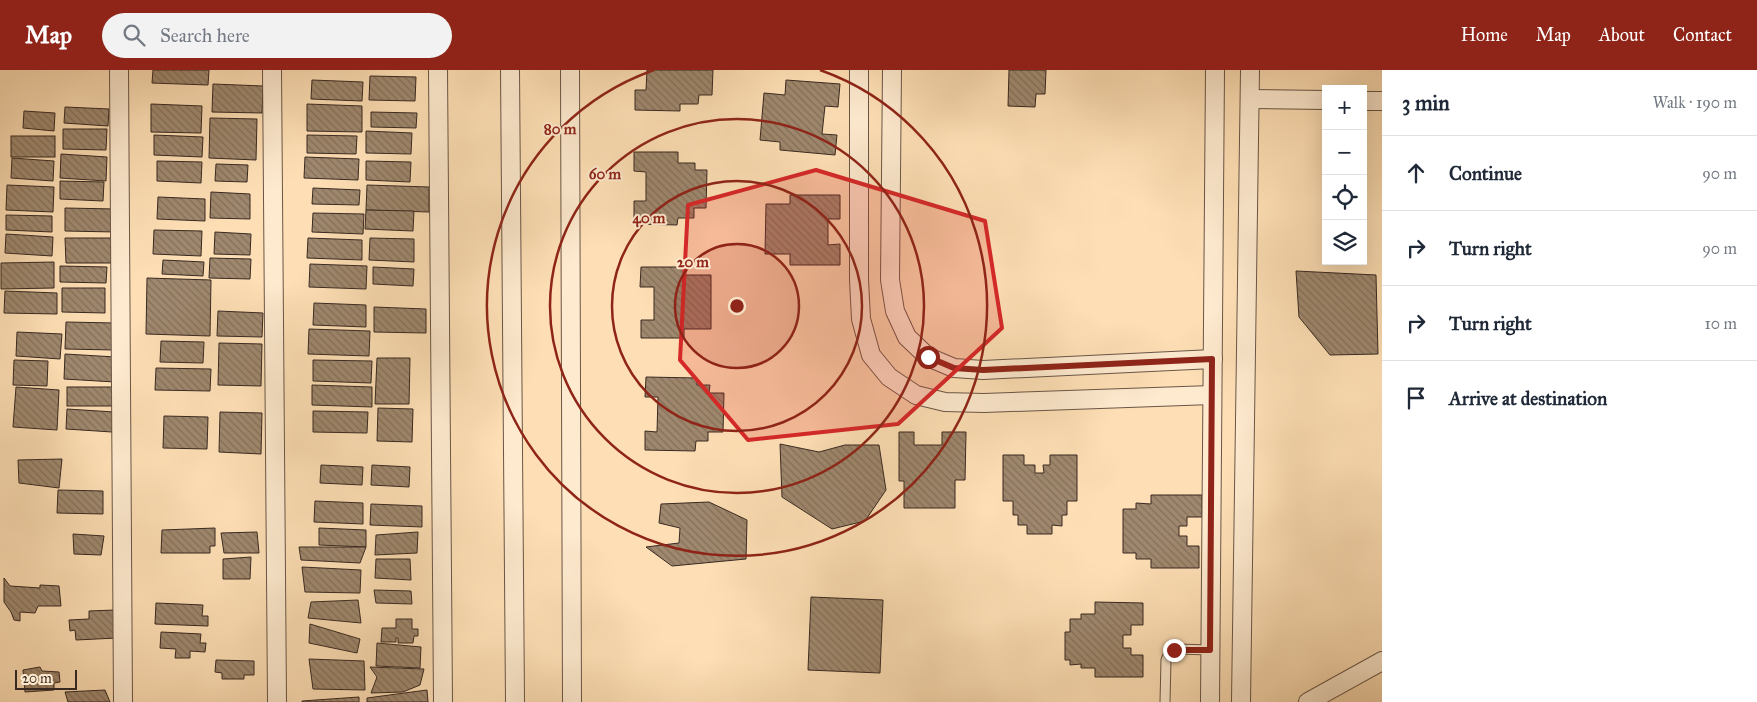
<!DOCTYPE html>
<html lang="en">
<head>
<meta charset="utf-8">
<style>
  body { margin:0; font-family:"IM FELL Great Primer",serif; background:#f2f2f3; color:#1f2937 }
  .controls { position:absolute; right:15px; top:15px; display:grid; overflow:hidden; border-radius:0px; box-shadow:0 5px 20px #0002 }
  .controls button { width:45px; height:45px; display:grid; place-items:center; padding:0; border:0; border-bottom:1px solid #e0e1e3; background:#fff; color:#1f2937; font:25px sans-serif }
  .scale { position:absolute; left:15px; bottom:12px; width:62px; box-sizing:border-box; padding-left:5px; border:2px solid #382921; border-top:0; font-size:14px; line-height:18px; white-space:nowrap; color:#382921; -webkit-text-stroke:4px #feeacf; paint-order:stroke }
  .stop { position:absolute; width:15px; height:15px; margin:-11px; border:4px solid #8f2418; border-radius:50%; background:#fff }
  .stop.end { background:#8f2418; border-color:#fff; box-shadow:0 1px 5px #0008 }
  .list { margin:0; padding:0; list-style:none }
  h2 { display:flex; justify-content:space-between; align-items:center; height:65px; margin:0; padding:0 20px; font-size:21px }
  h2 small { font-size:16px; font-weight:400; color:#747a83 }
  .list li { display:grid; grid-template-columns:32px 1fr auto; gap:15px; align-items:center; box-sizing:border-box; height:75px; padding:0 20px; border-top:1px solid #e0e1e3 }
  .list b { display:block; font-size:19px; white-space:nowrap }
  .list em { font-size:16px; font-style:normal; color:#747a83 }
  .icon { flex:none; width:28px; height:28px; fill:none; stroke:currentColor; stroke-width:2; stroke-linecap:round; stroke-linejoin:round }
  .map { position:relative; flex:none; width:1382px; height:632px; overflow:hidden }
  header { display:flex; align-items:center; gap:30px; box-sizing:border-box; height:70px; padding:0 25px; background:#8f2418; color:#fff }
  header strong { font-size:24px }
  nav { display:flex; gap:28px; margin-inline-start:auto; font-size:18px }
  .search { width:350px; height:45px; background:#f2f2f3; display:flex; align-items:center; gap:12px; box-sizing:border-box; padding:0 18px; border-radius:28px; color:#747a83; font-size:19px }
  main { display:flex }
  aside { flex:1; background:#fff }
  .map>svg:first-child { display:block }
  .building { fill:url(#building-back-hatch); stroke:#382921 }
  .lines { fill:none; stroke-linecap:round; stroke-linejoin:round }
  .service-casing { stroke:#6a5646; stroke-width:11 }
  .minor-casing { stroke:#6a5646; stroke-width:20 }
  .service { stroke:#feeacf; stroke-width:9 }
  .minor { stroke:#feeacf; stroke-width:18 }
  .route { stroke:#8f2418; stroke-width:6 }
  .marked { fill:#d62828; fill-opacity:0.2; stroke:#d62828; stroke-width:4; stroke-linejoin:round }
  .ring { fill:none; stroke:#8f2418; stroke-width:2.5 }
  .centre { fill:#8f2418; stroke:#feeacf; stroke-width:2.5 }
  .ring-label { font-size:15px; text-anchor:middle; font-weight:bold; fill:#8f2418; stroke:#feeacf; stroke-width:4; stroke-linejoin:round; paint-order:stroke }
</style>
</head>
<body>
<header>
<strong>Map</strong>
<div class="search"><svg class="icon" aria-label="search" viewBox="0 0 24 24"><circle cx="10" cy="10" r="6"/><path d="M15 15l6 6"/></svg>Search here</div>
<nav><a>Home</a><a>Map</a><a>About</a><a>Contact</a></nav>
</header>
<main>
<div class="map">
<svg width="1382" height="632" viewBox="0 0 1382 632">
  <defs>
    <pattern id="building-back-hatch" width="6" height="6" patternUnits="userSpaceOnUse" patternTransform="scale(1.25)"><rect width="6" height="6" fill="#9f886e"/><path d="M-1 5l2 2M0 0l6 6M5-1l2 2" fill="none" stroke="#836f5a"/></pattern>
  </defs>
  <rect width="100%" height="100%" fill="#fedfb5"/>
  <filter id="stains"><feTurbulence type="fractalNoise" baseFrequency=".004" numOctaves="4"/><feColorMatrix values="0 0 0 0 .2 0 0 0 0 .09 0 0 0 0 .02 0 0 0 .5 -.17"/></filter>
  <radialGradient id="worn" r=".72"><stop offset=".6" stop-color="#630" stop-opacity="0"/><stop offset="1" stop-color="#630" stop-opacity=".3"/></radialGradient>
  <g class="building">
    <path d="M153 0H209L208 15 152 13Z"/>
    <path d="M647 0H713L712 25H699L698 34H680V41L635 40V20H646Z"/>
    <path d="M1009 0H1046L1045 24H1036L1035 37 1008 36Z"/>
    <path d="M370 6 416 7 415 31 369 30Z"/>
    <path d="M312 10 363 12 362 31 311 29Z"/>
    <path d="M786 10 840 14 838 37 825 36 822 64 837 65 835 85 780 80V72L760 70 764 23 785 25Z"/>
    <path d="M213 14 263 16 262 43 212 42Z"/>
    <path d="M151 34 202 36 201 63 151 62Z"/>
    <path d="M307 34 362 36V62L307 61Z"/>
    <path d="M65 37 109 39 108 56 64 53Z"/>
    <path d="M24 41 55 43 54 61 23 58Z"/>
    <path d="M371 42 417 43 416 58 371 57Z"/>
    <path d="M210 48 257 49 256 90 209 88Z"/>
    <path d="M63 59H107L106 80 63 79Z"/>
    <path d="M366 61 412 63 411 84 366 83Z"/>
    <path d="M154 65 203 67 202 87 154 85Z"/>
    <path d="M307 65 357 66 356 84 307 83Z"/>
    <rect x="11" y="66" width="44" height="21"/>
    <path d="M634 82H678V93H695V100H707L706 138H694V148H678L677 155 634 154V131H646V102L634 101Z"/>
    <path d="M61 84 107 87 106 111 60 108Z"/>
    <path d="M305 87 359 89 358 110 304 108Z"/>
    <path d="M12 88 54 91 53 111 11 108Z"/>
    <path d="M157 91 202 92 201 113 157 111Z"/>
    <path d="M366 91 411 92 410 112 366 110Z"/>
    <path d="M216 94 248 95 247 112 215 111Z"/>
    <path d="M60 111 104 112 103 131 60 129Z"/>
    <path d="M7 115 54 117 53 142 6 140Z"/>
    <path d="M367 115 429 117V142L366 140Z"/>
    <path d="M313 118 360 120 359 135 312 134Z"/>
    <path d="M211 122 250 124V149L210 148Z"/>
    <path d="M790 125H840V149H828V175L840 174V195H790V184H765L766 134H790Z"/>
    <path d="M158 127 205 129V151L157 149Z"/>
    <path d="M65 138 116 139 115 162 65 161Z"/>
    <path d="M366 140 414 141 413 161 365 159Z"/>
    <path d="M313 143 364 144 363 164 312 162Z"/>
    <path d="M6 145 52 146V162L6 160Z"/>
    <path d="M154 160 202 161 201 186 153 184Z"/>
    <path d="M215 162 251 164 250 185 214 184Z"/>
    <path d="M6 164 53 167 52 186 5 183Z"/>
    <path d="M65 168H119V193H66Z"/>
    <path d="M308 168 362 170V190L307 188Z"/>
    <path d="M370 168 414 169V192L369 190Z"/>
    <path d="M210 188 251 189 250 209 209 208Z"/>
    <path d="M163 190 204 192 203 206 162 204Z"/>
    <path d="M54 192V218L1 219V193Z"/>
    <path d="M310 194 367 196 366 219 309 217Z"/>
    <path d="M60 196 107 197 106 213 60 212Z"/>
    <path d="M373 197 414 199 413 216 373 214Z"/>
    <path d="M641 197H684V205H711V259H684V268H641V250H654V217H640Z"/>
    <path d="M1296 201 1376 205 1378 284 1330 285 1299 247Z"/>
    <path d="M147 208 211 210 210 266 146 264Z"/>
    <path d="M62 218H105V243L62 242Z"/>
    <path d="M5 221 57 223V244L4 243Z"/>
    <path d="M314 233 366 235V257L313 255Z"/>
    <path d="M374 237 426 239V263L374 262Z"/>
    <path d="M218 241 263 243 262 267 217 266Z"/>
    <path d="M66 252 115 253 114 280 65 279Z"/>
    <path d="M309 259 370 261 369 286 308 284Z"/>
    <path d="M17 262 62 264 60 289 16 286Z"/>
    <path d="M161 271 204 272 203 293 160 292Z"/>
    <path d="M219 273 262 274 261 316 218 315Z"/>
    <path d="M65 284 116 287 115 312 64 309Z"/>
    <path d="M377 288H410L409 334H375Z"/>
    <path d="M14 290 48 291 47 316 13 315Z"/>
    <path d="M313 290 372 291 371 313 313 311Z"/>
    <path d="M156 298 211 299 210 321 155 320Z"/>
    <path d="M646 307 697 308V315H710L709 323H724L723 362H708V371H696L695 381 645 380V361L657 362 658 327H645Z"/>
    <path d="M312 315 372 317V337L312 335Z"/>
    <path d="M16 317 59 320 57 360 13 357Z"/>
    <rect x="67" y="317" width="50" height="19"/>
    <path d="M378 338 413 339 412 372 377 371Z"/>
    <path d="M67 339 114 342 112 362 66 359Z"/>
    <path d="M313 341 368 342 367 363 313 362Z"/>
    <path d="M220 342 262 343 261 384 219 382Z"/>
    <path d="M164 346 208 347 207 379 163 378Z"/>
    <path d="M899 362H914V375H942V362H966L965 410H955V438H904V411H899Z"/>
    <path d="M780 374 819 382 845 375H879L886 420 865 451 832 459 782 427Z"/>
    <path d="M1003 385H1024V395H1035V403H1044L1043 395H1050V385H1077V431H1067V445H1062V456L1052 455V464H1027V455H1018V445H1013V431H1003Z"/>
    <path d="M62 389 59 418 19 413 18 390Z"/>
    <path d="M321 395 363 397 362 415 320 413Z"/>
    <path d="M372 395 410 397 409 417 371 415Z"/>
    <path d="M58 420 103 421V444L57 443Z"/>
    <path d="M1151 425H1202V447H1187V456H1179V466H1187V476H1199V498H1151V489H1136V483H1123V439H1136V433L1151 434Z"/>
    <path d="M315 431 363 433V454L314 452Z"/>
    <path d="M709 432 747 450 746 489 672 496 646 477 679 473 680 458 659 453 661 434Z"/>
    <path d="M371 434 422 436V457L370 455Z"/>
    <path d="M215 458V476H210V483H161L162 460Z"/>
    <path d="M319 458 366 460V477L319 475Z"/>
    <path d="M257 462 259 483H224L221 463Z"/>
    <path d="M418 462 417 483 375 485 376 465Z"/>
    <path d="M73 464 104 466 101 485 74 484Z"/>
    <path d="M299 477H366L360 493 301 490Z"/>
    <path d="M251 487 250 509H223V489Z"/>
    <path d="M376 489H410L411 510 375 508Z"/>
    <path d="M302 497 361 500 360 523 305 522Z"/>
    <path d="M4 508 10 516 40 518V515L59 516 61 536H38L35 543 20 542V551L14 550 11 542 4 532Z"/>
    <path d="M374 520 411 521 412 534 376 533Z"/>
    <path d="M811 527 883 530 880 603 808 600Z"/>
    <path d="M358 530 361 553 308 548 311 532Z"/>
    <path d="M1095 532 1143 533V555H1131V565H1123V578H1131V585H1143V607H1095V598H1081V594L1070 595V590H1065V562H1070V549H1081V544H1095Z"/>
    <path d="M156 533 203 535 202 546H208V556L155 554Z"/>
    <path d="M115 540 117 568 76 570 75 560 70 561 69 550 89 549V541Z"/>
    <path d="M396 549H412V559H418V566H414L413 573H398V568H396V572H381L382 558H396Z"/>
    <path d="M310 554 360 569 357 583 309 573Z"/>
    <path d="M161 562 201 564 200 573H206L205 582 190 581V588H175L176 579 160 578Z"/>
    <path d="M377 573 421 577 420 598 376 596Z"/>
    <path d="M309 589 364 591 365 620 313 619Z"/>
    <path d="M216 590 254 591V605H244V609H222V603L215 602Z"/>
    <path d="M40 597 42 601 59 602 60 612 54 613V620L25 622 23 600Z"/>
    <path d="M370 597 424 599 420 615 403 622 371 623 377 607Z"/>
    <path d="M105 620 110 632H68L65 622Z"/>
    <path d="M427 620 428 632H367V628Z"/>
    <path d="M359 627V632H302V631Z"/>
  </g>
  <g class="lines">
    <g class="service-casing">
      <path id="service" d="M1165 632 1166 590 1169 583 1177 579 1210 580"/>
    </g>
    <g class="minor-casing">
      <g id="minor">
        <path d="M119 0 123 632"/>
        <path d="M272 0 277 632"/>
        <path d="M438 0 443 632"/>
        <path d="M510 0 515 632"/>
        <path d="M570 0 572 632"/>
        <path d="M859 0V210L861 249 871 285 889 307 916 325 945 332 984 333 1212 325"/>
        <path d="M892 0 890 210 895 241 907 267 928 287 954 298 983 300 1213 289"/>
        <path d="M1250 29 1326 30"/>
        <path d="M1363 31H1382"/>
        <path d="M1210 632 1215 0"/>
        <path d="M1241 632 1250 0"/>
        <path d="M1308 632 1382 591"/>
      </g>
    </g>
    <use href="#service" class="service"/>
    <use href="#minor" class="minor"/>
  </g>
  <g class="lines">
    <path class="route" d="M928 287 954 298 983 300 1212 289 1210 580H1174"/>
  </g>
  <path class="marked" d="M816 100 985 151 1002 258 898 354 748 370 680 290 688 135Z"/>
  <circle cx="737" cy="236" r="62" fill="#8f2418" fill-opacity=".12"/>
  <g class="ring">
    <circle cx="737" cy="236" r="62"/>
    <circle cx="737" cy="236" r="125"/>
    <circle cx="737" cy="236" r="187"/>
    <path d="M820 0A250 250 0 1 1 654 0"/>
  </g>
  <circle cx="737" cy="236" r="8" class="centre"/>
  <g class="ring-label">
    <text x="560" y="64">80 m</text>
    <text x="605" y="109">60 m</text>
    <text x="649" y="153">40 m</text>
    <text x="693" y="197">20 m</text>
  </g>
  <rect width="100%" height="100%" filter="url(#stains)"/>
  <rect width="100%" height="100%" fill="url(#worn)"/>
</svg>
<div class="controls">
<button>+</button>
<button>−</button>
<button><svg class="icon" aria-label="locate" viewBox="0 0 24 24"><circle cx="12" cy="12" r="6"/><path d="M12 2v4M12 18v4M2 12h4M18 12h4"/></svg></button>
<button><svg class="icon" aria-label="layers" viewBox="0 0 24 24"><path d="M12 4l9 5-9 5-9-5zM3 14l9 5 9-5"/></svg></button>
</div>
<div class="scale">20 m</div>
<div class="stop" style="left:928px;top:287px"></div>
<div class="stop end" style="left:1174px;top:580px"></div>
</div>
<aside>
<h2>3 min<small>Walk · 190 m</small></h2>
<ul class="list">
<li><svg class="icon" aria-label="ahead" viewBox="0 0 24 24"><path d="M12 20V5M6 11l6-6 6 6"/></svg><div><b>Continue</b></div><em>90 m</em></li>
<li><svg class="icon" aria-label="right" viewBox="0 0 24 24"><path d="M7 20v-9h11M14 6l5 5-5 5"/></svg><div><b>Turn right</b></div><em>90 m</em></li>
<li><svg class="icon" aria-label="right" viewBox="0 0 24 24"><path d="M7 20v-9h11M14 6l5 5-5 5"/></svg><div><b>Turn right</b></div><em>10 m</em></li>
<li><svg class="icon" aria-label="arrive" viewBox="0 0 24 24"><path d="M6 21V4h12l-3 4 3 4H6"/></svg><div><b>Arrive at destination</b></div></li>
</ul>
</aside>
</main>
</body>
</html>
